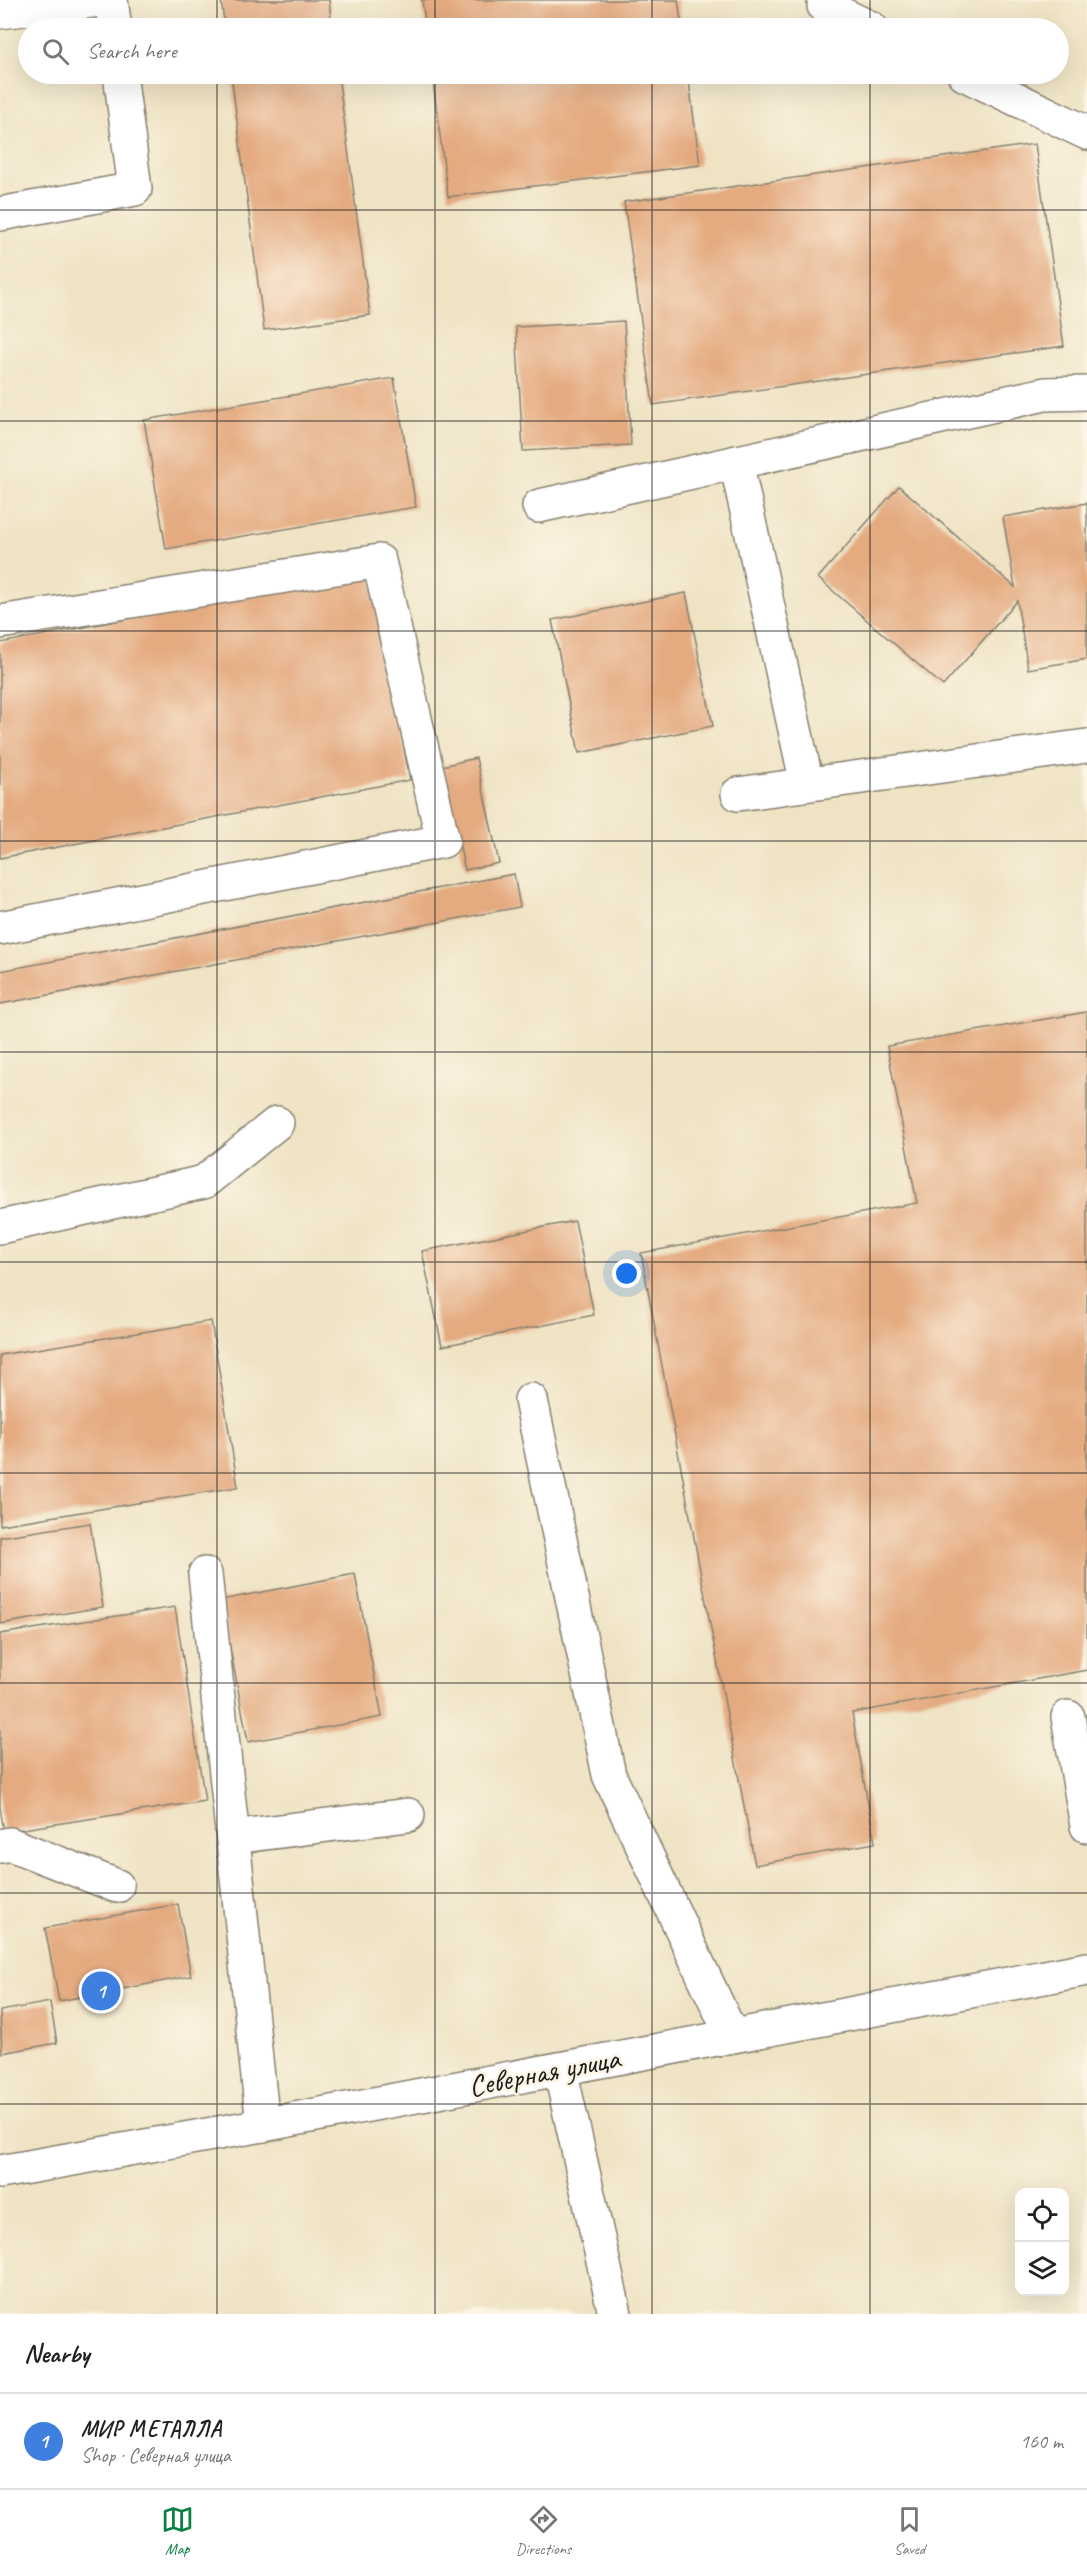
<!DOCTYPE html>
<html lang="en">
<head>
<meta charset="utf-8">
<style>
  body { margin:0; font-family:Caveat,sans-serif; background:#f6f6f6; color:#222 }
  .controls { position:absolute; right:18px; bottom:18px; display:grid; overflow:hidden; border-radius:12px; box-shadow:0 6px 24px #0002 }
  .controls button { width:54px; height:54px; display:grid; place-items:center; padding:0; border:0; border-bottom:2px solid #e0e0e0; background:#fff; color:#222; font:30px sans-serif }
  .you { position:absolute; left:627px; top:1274px; width:21px; height:21px; margin:-15px; border:4px solid #fff; border-radius:50%; background:#1a73e8; box-shadow:0 0 0 9px #1a73e833 }
  .badge { display:grid; place-items:center; width:39px; height:39px; border-radius:50%; background:#0b8043; color:#fff; font-size:20px; font-weight:700 }
  .pin { position:absolute; translate:-50% -50%; border:3px solid #fff; box-shadow:0 2px 6px #0006 }
  .list { margin:0; padding:0; list-style:none }
  h2 { display:flex; justify-content:space-between; align-items:center; height:78px; margin:0; padding:0 24px; font-size:26px }
  h2 small { font-size:20px; font-weight:400; color:#767676 }
  .list li { display:grid; grid-template-columns:39px 1fr auto; gap:18px; align-items:center; box-sizing:border-box; height:96px; padding:0 24px; border-top:2px solid #e0e0e0 }
  .list b { display:block; font-size:22px; white-space:nowrap }
  .list p { margin:0; font-size:20px; white-space:nowrap; color:#767676 }
  .list em { font-size:20px; font-style:normal; color:#767676 }
  .icon { flex:none; width:33px; height:33px; fill:none; stroke:currentColor; stroke-width:2; stroke-linecap:round; stroke-linejoin:round }
  .map { position:relative; flex:none; width:1087px; height:2314px; overflow:hidden }
  .search { position:absolute; background:#fff; box-shadow:0 6px 24px #0002; left:18px; right:18px; top:18px; height:66px; display:flex; align-items:center; gap:15px; box-sizing:border-box; padding:0 21px; border-radius:33px; color:#767676; font-size:22px }
  .sheet { height:174px; background:#fff }
  nav { display:flex; justify-content:space-around; align-items:center; box-sizing:border-box; height:84px; border-top:2px solid #e0e0e0; background:#fff; font-size:16px; color:#767676 }
  nav a { display:grid; justify-items:center; gap:3px }
  nav .on { color:#0b8043 }
  .map>svg:first-child { display:block }
  .building { fill:#e4aa80 }
  .lines { fill:none; stroke-linecap:round; stroke-linejoin:round }
  .minor-casing { stroke:#868070; stroke-width:36 }
  .major-casing { stroke:#868070; stroke-width:36 }
  .minor { stroke:#fff; stroke-width:33 }
  .major { stroke:#fff; stroke-width:33 }
  .grid { fill:none; stroke:#1c1c1c; stroke-width:1.5; stroke-opacity:0.55 }
  .labels { text-anchor:middle; stroke-width:5; stroke-linejoin:round; paint-order:stroke }
  .street-label { font-size:30px; fill:#1c1c1c; stroke:#fcf5e5 }
</style>
</head>
<body>
<div class="map">
<svg width="1087" height="2314" viewBox="0 0 1087 2314">
  <rect width="100%" height="100%" fill="#fcf5e5"/>
  <filter id="ink" filterUnits="userSpaceOnUse"><feTurbulence type="fractalNoise" baseFrequency=".0167" numOctaves="2"/><feDisplacementMap in="SourceGraphic" scale="12" xChannelSelector="R" yChannelSelector="G"/><feConvolveMatrix kernelMatrix="1 2 1 2 8 2 1 2 1" color-interpolation-filters="sRGB"/></filter>
  <filter id="wash" filterUnits="userSpaceOnUse"><feTurbulence type="fractalNoise" baseFrequency=".008" numOctaves="4" result="noise"/><feDisplacementMap in="SourceGraphic" scale="24" xChannelSelector="R" yChannelSelector="G"/><feGaussianBlur stdDeviation="1.35" result="paint"/><feColorMatrix in="noise" values="0 0 0 0 0 0 0 0 0 0 0 0 0 0 0 0 0 1.4 0 .05"/><feComposite in="paint" operator="in"/></filter>
  <g filter="url(#wash)">
    <rect width="100%" height="100%" fill="#efe3c4"/>
    <g id="blocks">
      <g class="building">
        <path d="M221 0H329L332 28H225Z"/>
        <path d="M422 0H678L682 28H426Z"/>
        <path d="M231 74H338L370 315 264 330Z"/>
        <path d="M432 74H688L700 165 448 197Z"/>
        <path d="M1035 144 1064 346 653 405 624 202Z"/>
        <path d="M624 321 631 445 523 451 516 327Z"/>
        <path d="M394 378 416 507 166 549 144 420Z"/>
        <path d="M899 486 1015 587 1003 517 1087 503V659L1028 669 1017 601 943 686 818 578Z"/>
        <path d="M371 573 410 780 0 858V643Z"/>
        <path d="M686 593 713 726 579 753 552 620Z"/>
        <path d="M476 758 499 863 465 870 442 766Z"/>
        <path d="M514 874 520 907 0 1004V971Z"/>
        <path d="M1087 1012V1670L852 1713 875 1843 755 1865 641 1253 917 1203 887 1046Z"/>
        <path d="M575 1221 594 1315 442 1346 422 1251Z"/>
        <path d="M211 1321 238 1487 0 1525V1355Z"/>
        <path d="M90 1523 103 1607 0 1624V1537Z"/>
        <path d="M355 1574 382 1717 248 1742 221 1600Z"/>
        <path d="M175 1607 205 1801 4 1832 0 1807V1634Z"/>
        <path d="M178 1904 191 1976 59 2001 45 1928Z"/>
        <path d="M50 2002 57 2043 2 2053 0 2011Z"/>
      </g>
    </g>
  </g>
  <g filter="url(#ink)">
    <use href="#blocks" fill-opacity="0" stroke="#868070" stroke-width="1.5"/>
    <g class="lines">
      <g class="minor-casing">
        <g id="minor">
          <path d="M111 0 115 28"/>
          <path d="M824 6 871 28"/>
          <path d="M0 12 99 0"/>
          <path d="M964 74 1087 133"/>
          <path d="M0 214 135 189 120 74"/>
          <path d="M736 462 807 784"/>
          <path d="M539 506 1045 394 1087 393"/>
          <path d="M0 622 379 561 443 841 0 928"/>
          <path d="M738 794 1087 746"/>
          <path d="M0 1227 204 1182 277 1123"/>
          <path d="M531 1400 609 1775 732 2036"/>
          <path d="M205 1574 263 2125"/>
          <path d="M1068 1717 1087 1826"/>
          <path d="M233 1837 408 1815"/>
          <path d="M0 1846 10 1844 117 1886"/>
          <path d="M560 2069 615 2314"/>
        </g>
      </g>
      <g class="major-casing">
        <path id="major" d="M0 2172 263 2125 1087 1969"/>
      </g>
      <use href="#minor" class="minor"/>
      <use href="#major" class="major"/>
    </g>
  </g>
  <path class="grid" d="M217 0V28M435 0V28M652 0V28M870 0V28M217 74V2314M435 74V2314M652 74V2314M870 74V2314M0 210H1087M0 421H1087M0 631H1087M0 841H1087M0 1052H1087M0 1262H1087M0 1473H1087M0 1683H1087M0 1893H1087M0 2104H1087"/>
  <g class="labels">
    <g class="street-label">
      <text transform="translate(544 2072) rotate(-11)" y="10">Северная улица</text>
    </g>
  </g>
</svg>
<div class="controls">
<button><svg class="icon" aria-label="locate" viewBox="0 0 24 24"><circle cx="12" cy="12" r="6"/><path d="M12 2v4M12 18v4M2 12h4M18 12h4"/></svg></button>
<button><svg class="icon" aria-label="layers" viewBox="0 0 24 24"><path d="M12 4l9 5-9 5-9-5zM3 14l9 5 9-5"/></svg></button>
</div>
<div class="you"></div>
<div class="pin badge" style="left:101px;top:1991px;background:#3f7fe0">1</div>
<div class="search"><svg class="icon" aria-label="search" viewBox="0 0 24 24"><circle cx="10" cy="10" r="6"/><path d="M15 15l6 6"/></svg>Search here</div>
</div>
<section class="sheet">
<h2>Nearby<small></small></h2>
<ul class="list">
<li><span class="badge" style="background:#3f7fe0">1</span><div><b>МИР МЕТАЛЛА</b><p>Shop · Северная улица</p></div><em>160 m</em></li>
</ul>
</section>
<nav>
<a class="on"><svg class="icon" aria-label="map" viewBox="0 0 24 24"><path d="M3 6l6-2 6 2 6-2v14l-6 2-6-2-6 2zM9 4v14M15 6v14"/></svg>Map</a>
<a><svg class="icon" aria-label="directions" viewBox="0 0 24 24"><path d="M12 3l9 9-9 9-9-9zM9 14v-3h6M13 9l2 2-2 2"/></svg>Directions</a>
<a><svg class="icon" aria-label="saved" viewBox="0 0 24 24"><path d="M7 4h10v16l-5-4-5 4z"/></svg>Saved</a>
</nav>
</body>
</html>
